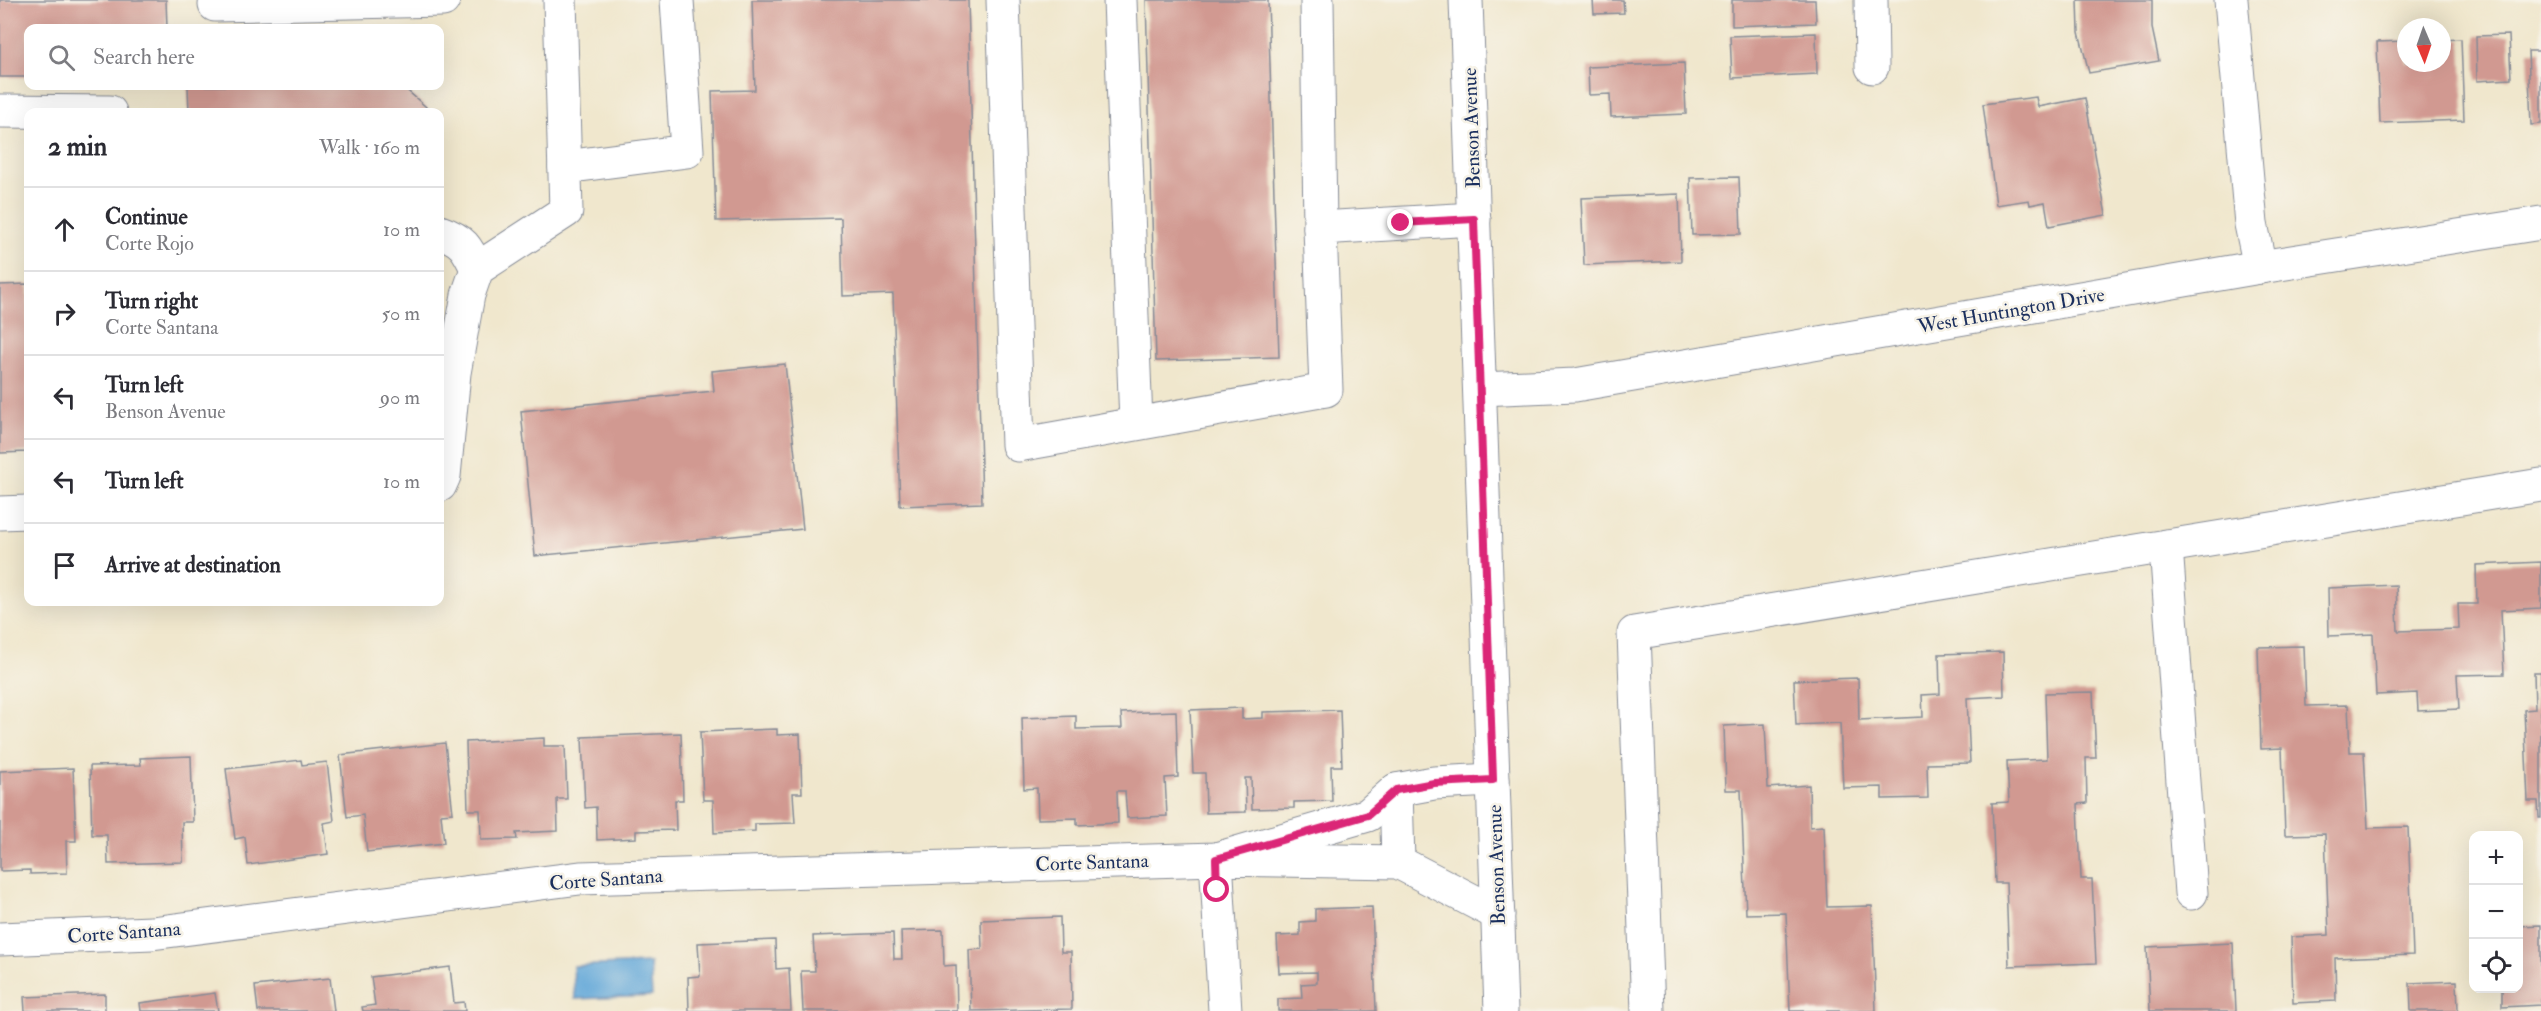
<!DOCTYPE html>
<html lang="en">
<head>
<meta charset="utf-8">
<style>
  body { margin:0; font-family:"IM FELL Double Pica",serif; background:#f2f2f3; color:#2b2b33 }
  .controls { position:absolute; right:18px; bottom:18px; display:grid; overflow:hidden; border-radius:12px; box-shadow:0 6px 24px #0002 }
  .controls button { width:54px; height:54px; display:grid; place-items:center; padding:0; border:0; border-bottom:2px solid #e1e1e2; background:#fff; color:#2b2b33; font:30px sans-serif }
  .compass { position:absolute; left:2397px; top:18px; width:54px; height:54px; border-radius:50%; background:#fff; box-shadow:0 6px 24px #0002; rotate:178deg }
  .stop { position:absolute; width:18px; height:18px; margin:-14px; border:4px solid #db2777; border-radius:50%; background:#fff }
  .stop.end { background:#db2777; border-color:#fff; box-shadow:0 2px 6px #0008 }
  .list { margin:0; padding:0; list-style:none }
  h2 { display:flex; justify-content:space-between; align-items:center; height:78px; margin:0; padding:0 24px; font-size:26px }
  h2 small { font-size:20px; font-weight:400; color:#7c7c81 }
  .list li { display:grid; grid-template-columns:39px 1fr auto; gap:18px; align-items:center; box-sizing:border-box; height:84px; padding:0 24px; border-top:2px solid #e1e1e2 }
  .list b { display:block; font-size:22px; white-space:nowrap }
  .list p { margin:0; font-size:20px; white-space:nowrap; color:#7c7c81 }
  .list em { font-size:20px; font-style:normal; color:#7c7c81 }
  .icon { flex:none; width:33px; height:33px; fill:none; stroke:currentColor; stroke-width:2; stroke-linecap:round; stroke-linejoin:round }
  .map { position:relative; flex:none; width:2541px; height:1011px; overflow:hidden }
  .search { position:absolute; background:#fff; box-shadow:0 6px 24px #0002; left:24px; top:24px; width:420px; height:66px; display:flex; align-items:center; gap:15px; box-sizing:border-box; padding:0 21px; border-radius:12px; color:#7c7c81; font-size:22px }
  .panel { position:absolute; background:#fff; box-shadow:0 6px 24px #0002; left:24px; top:108px; width:420px; height:498px; border-radius:12px }
  .map>svg:first-child { display:block }
  .water { fill:#63a8d9; stroke:#3f6c9c; stroke-width:1.5 }
  .building { fill:#d19991 }
  .lines { fill:none; stroke-linecap:round; stroke-linejoin:round }
  .minor-casing { stroke:#868b96; stroke-width:35 }
  .major-casing { stroke:#868b96; stroke-width:35 }
  .minor { stroke:#fff; stroke-width:33 }
  .major { stroke:#fff; stroke-width:33 }
  .route { stroke:#db2777; stroke-width:8 }
  .labels { text-anchor:middle; stroke-width:5; stroke-linejoin:round; paint-order:stroke }
  .street-label { font-size:20px; fill:#1b2f5e; stroke:#f7f3e8 }
</style>
</head>
<body>
<div class="map">
<svg width="2541" height="1011" viewBox="0 0 2541 1011">
  <rect width="100%" height="100%" fill="#f7f3e8"/>
  <filter id="ink" filterUnits="userSpaceOnUse"><feTurbulence type="fractalNoise" baseFrequency=".0167" numOctaves="2"/><feDisplacementMap in="SourceGraphic" scale="12" xChannelSelector="R" yChannelSelector="G"/><feConvolveMatrix kernelMatrix="1 2 1 2 8 2 1 2 1" color-interpolation-filters="sRGB"/></filter>
  <filter id="wash" filterUnits="userSpaceOnUse"><feTurbulence type="fractalNoise" baseFrequency=".008" numOctaves="4" result="noise"/><feDisplacementMap in="SourceGraphic" scale="24" xChannelSelector="R" yChannelSelector="G"/><feGaussianBlur stdDeviation="1.35" result="paint"/><feColorMatrix in="noise" values="0 0 0 0 0 0 0 0 0 0 0 0 0 0 0 0 0 1.4 0 .05"/><feComposite in="paint" operator="in"/></filter>
  <g filter="url(#wash)">
    <rect width="100%" height="100%" fill="#f0e7cd"/>
    <path class="water" d="M650 963 652 996 575 999 573 966Z"/>
    <g id="blocks">
      <g class="building">
        <path d="M0 0H166L167 28H28V77H0Z"/>
        <path d="M752 0H968L982 503 900 506 893 294 843 296 841 218 716 221 712 91 755 90Z"/>
        <path d="M1146 0H1268L1279 357 1156 361Z"/>
        <path d="M1593 0H1623L1624 13 1594 14Z"/>
        <path d="M1732 0H1815L1816 23 1732 26Z"/>
        <path d="M2078 0H2152V28L2159 61 2089 73 2079 32Z"/>
        <path d="M1816 33 1817 74 1732 78 1730 36Z"/>
        <path d="M2509 35 2511 79 2477 81 2476 36Z"/>
        <path d="M2461 39 2464 120 2380 123 2377 42 2406 41V63H2442V40Z"/>
        <path d="M2528 51H2541V124L2531 125Z"/>
        <path d="M1684 63 1686 114 1611 117 1610 94 1589 95 1588 67Z"/>
        <path d="M188 86H402L426 107 427 112H189Z"/>
        <path d="M2036 97 2038 107 2085 98 2106 215 2049 226 2045 202 2030 205 2029 200 1996 205 1983 104Z"/>
        <path d="M1739 177 1741 234 1692 235 1690 178Z"/>
        <path d="M1679 194 1681 261 1584 265 1581 198Z"/>
        <path d="M28 284V452L0 453V285Z"/>
        <path d="M785 364 803 529 535 556 521 411 714 391 712 371Z"/>
        <path d="M2541 562V608L2501 610 2504 674 2457 675 2459 709 2418 711 2417 693 2376 695 2373 634 2329 636 2328 588 2396 585 2398 631 2459 629 2458 604H2477L2476 565Z"/>
        <path d="M2304 646 2306 706 2348 705 2350 752H2364L2368 828 2408 827 2413 955 2335 958 2336 1001 2293 1003 2291 937 2329 935 2325 834 2285 835 2282 748 2261 749 2258 647Z"/>
        <path d="M2003 652 2004 696 1967 698 1970 763 1927 764 1928 798 1882 799V787L1843 788 1840 723 1796 725 1794 680 1858 678 1859 720 1923 717 1922 695 1940 694 1939 654Z"/>
        <path d="M2534 672H2541V818H2539L2538 801H2528L2524 710 2535 709Z"/>
        <path d="M2093 692 2096 758H2086L2087 803 2078 804 2081 879H2092L2096 963 2009 966 2006 883H1995L1992 803 2009 802 2007 761 2047 759 2045 693Z"/>
        <path d="M1242 708V719L1263 718V712L1340 710 1342 766H1331L1332 801 1294 802V808L1252 809 1251 778H1245L1246 812 1206 813 1205 773H1193L1190 710Z"/>
        <path d="M1176 711 1178 777 1165 778 1167 816 1127 818 1125 791H1117L1118 823 1077 825V818L1038 819 1037 788 1024 789 1022 718 1076 716V729L1122 728 1121 713Z"/>
        <path d="M1765 724 1768 788 1809 785 1810 827 1824 826 1827 907 1872 906 1876 1011H1790L1786 913 1746 914 1741 790H1726L1724 726Z"/>
        <path d="M777 729V735L800 734 802 793H793L795 823 755 824V831L714 833 713 800H703L700 732Z"/>
        <path d="M681 733 683 800H675L676 830 636 831V838L597 840 596 807 585 808 582 737Z"/>
        <path d="M544 738V746H565L567 799H557L558 831 516 833 517 839 481 840 480 810H468L466 742Z"/>
        <path d="M445 743 453 813 441 814 444 843 367 852 363 815 347 817 340 755Z"/>
        <path d="M191 756 193 822H182L183 862 108 864 107 835H92L90 766 141 765 140 758Z"/>
        <path d="M301 760 302 765 327 762 334 821 324 823 328 854 248 865 245 837 235 839 226 769Z"/>
        <path d="M73 768 76 841H66L67 873 30 874V870L0 871V771Z"/>
        <path d="M1372 907 1376 1011H1278V999L1302 998 1301 984 1317 983V972L1279 973 1277 936 1300 935V922L1315 921V909Z"/>
        <path d="M1060 917 1061 952H1071L1072 1009 971 1011 969 950 982 949 981 920Z"/>
        <path d="M2541 925V1005L2502 1007V988H2518V926Z"/>
        <path d="M943 930 944 966 956 965 957 1011H803L801 971H815L813 936 893 933 894 959H902L901 931Z"/>
        <path d="M775 940 776 969 789 968 791 1011H689L688 977 700 976 698 943Z"/>
        <path d="M2233 943 2236 1011H2150L2147 947Z"/>
        <path d="M450 967 454 1003 464 1002 465 1011H363L362 1007 375 1005 371 977Z"/>
        <path d="M330 978 334 1011H258L255 986Z"/>
        <path d="M2457 981 2458 1011H2411L2410 983Z"/>
        <path d="M215 993 218 1011H141L140 1003Z"/>
        <path d="M105 994V1011H25L24 997Z"/>
      </g>
    </g>
  </g>
  <g filter="url(#ink)">
    <use href="#blocks" fill-opacity="0" stroke="#868b96" stroke-width="1.5"/>
    <g class="lines">
      <g class="minor-casing">
        <g id="minor">
          <path d="M1003 0 1018 445 1326 390 1320 228 1474 219"/>
          <path d="M1120 0 1136 423"/>
          <path d="M1317 0 1320 228"/>
          <path d="M1871 0 1872 67"/>
          <path d="M2231 0 2251 224 2260 267"/>
          <path d="M215 5 443 0"/>
          <path d="M0 111 110 112"/>
          <path d="M565 167 687 151 677 0"/>
          <path d="M440 232C463 240 467 247 477 269"/>
          <path d="M1480 389 1575 385 2260 267 2541 223"/>
          <path d="M440 485 444 476 454 373 468 295 477 269 566 211 560 0"/>
          <path d="M0 513 28 512"/>
          <path d="M2166 546 2191 893"/>
          <path d="M1396 790 1398 862"/>
          <path d="M0 939 152 933 580 878 1216 859 1368 815 1396 790 1434 783 1493 780"/>
          <path d="M1225 1011 1216 859 1398 862 1498 914"/>
          <path d="M1648 1011 1634 633 2541 485"/>
        </g>
      </g>
      <g class="major-casing">
        <path id="major" d="M1466 0 1501 1011"/>
      </g>
      <use href="#minor" class="minor"/>
      <use href="#major" class="major"/>
    </g>
  </g>
  <g class="lines" filter="url(#ink)">
    <path class="route" d="M1217 890 1216 859 1368 815 1396 790 1434 783 1493 780 1474 219 1401 223"/>
  </g>
  <g class="labels">
    <g class="street-label">
      <text transform="translate(1471 128) rotate(-92)" y="7">Benson Avenue</text>
      <text transform="translate(2011 310) rotate(-10)" y="7">West Huntington Drive</text>
      <text transform="translate(1092 862) rotate(-2)" y="7">Corte Santana</text>
      <text transform="translate(1496 865) rotate(-92)" y="7">Benson Avenue</text>
      <text transform="translate(606 879) rotate(-4)" y="7">Corte Santana</text>
      <text transform="translate(124 932) rotate(-4)" y="7">Corte Santana</text>
    </g>
  </g>
</svg>
<div class="controls">
<button>+</button>
<button>−</button>
<button><svg class="icon" aria-label="locate" viewBox="0 0 24 24"><circle cx="12" cy="12" r="6"/><path d="M12 2v4M12 18v4M2 12h4M18 12h4"/></svg></button>
</div>
<svg class="compass" viewBox="-18 -18 36 36"><path d="M0-13l5 13h-10z" fill="#e53935"/><path d="M0 13l5-13h-10z" fill="#7c7c81"/></svg>
<div class="stop" style="left:1217px;top:890px"></div>
<div class="stop end" style="left:1401px;top:223px"></div>
<div class="search"><svg class="icon" aria-label="search" viewBox="0 0 24 24"><circle cx="10" cy="10" r="6"/><path d="M15 15l6 6"/></svg>Search here</div>
<section class="panel">
<h2>2 min<small>Walk · 160 m</small></h2>
<ul class="list">
<li><svg class="icon" aria-label="ahead" viewBox="0 0 24 24"><path d="M12 20V5M6 11l6-6 6 6"/></svg><div><b>Continue</b><p>Corte Rojo</p></div><em>10 m</em></li>
<li><svg class="icon" aria-label="right" viewBox="0 0 24 24"><path d="M7 20v-9h11M14 6l5 5-5 5"/></svg><div><b>Turn right</b><p>Corte Santana</p></div><em>50 m</em></li>
<li><svg class="icon" aria-label="left" viewBox="0 0 24 24"><path d="M17 20v-9H6M10 6l-5 5 5 5"/></svg><div><b>Turn left</b><p>Benson Avenue</p></div><em>90 m</em></li>
<li><svg class="icon" aria-label="left" viewBox="0 0 24 24"><path d="M17 20v-9H6M10 6l-5 5 5 5"/></svg><div><b>Turn left</b></div><em>10 m</em></li>
<li><svg class="icon" aria-label="arrive" viewBox="0 0 24 24"><path d="M6 21V4h12l-3 4 3 4H6"/></svg><div><b>Arrive at destination</b></div></li>
</ul>
</section>
</div>
</body>
</html>
